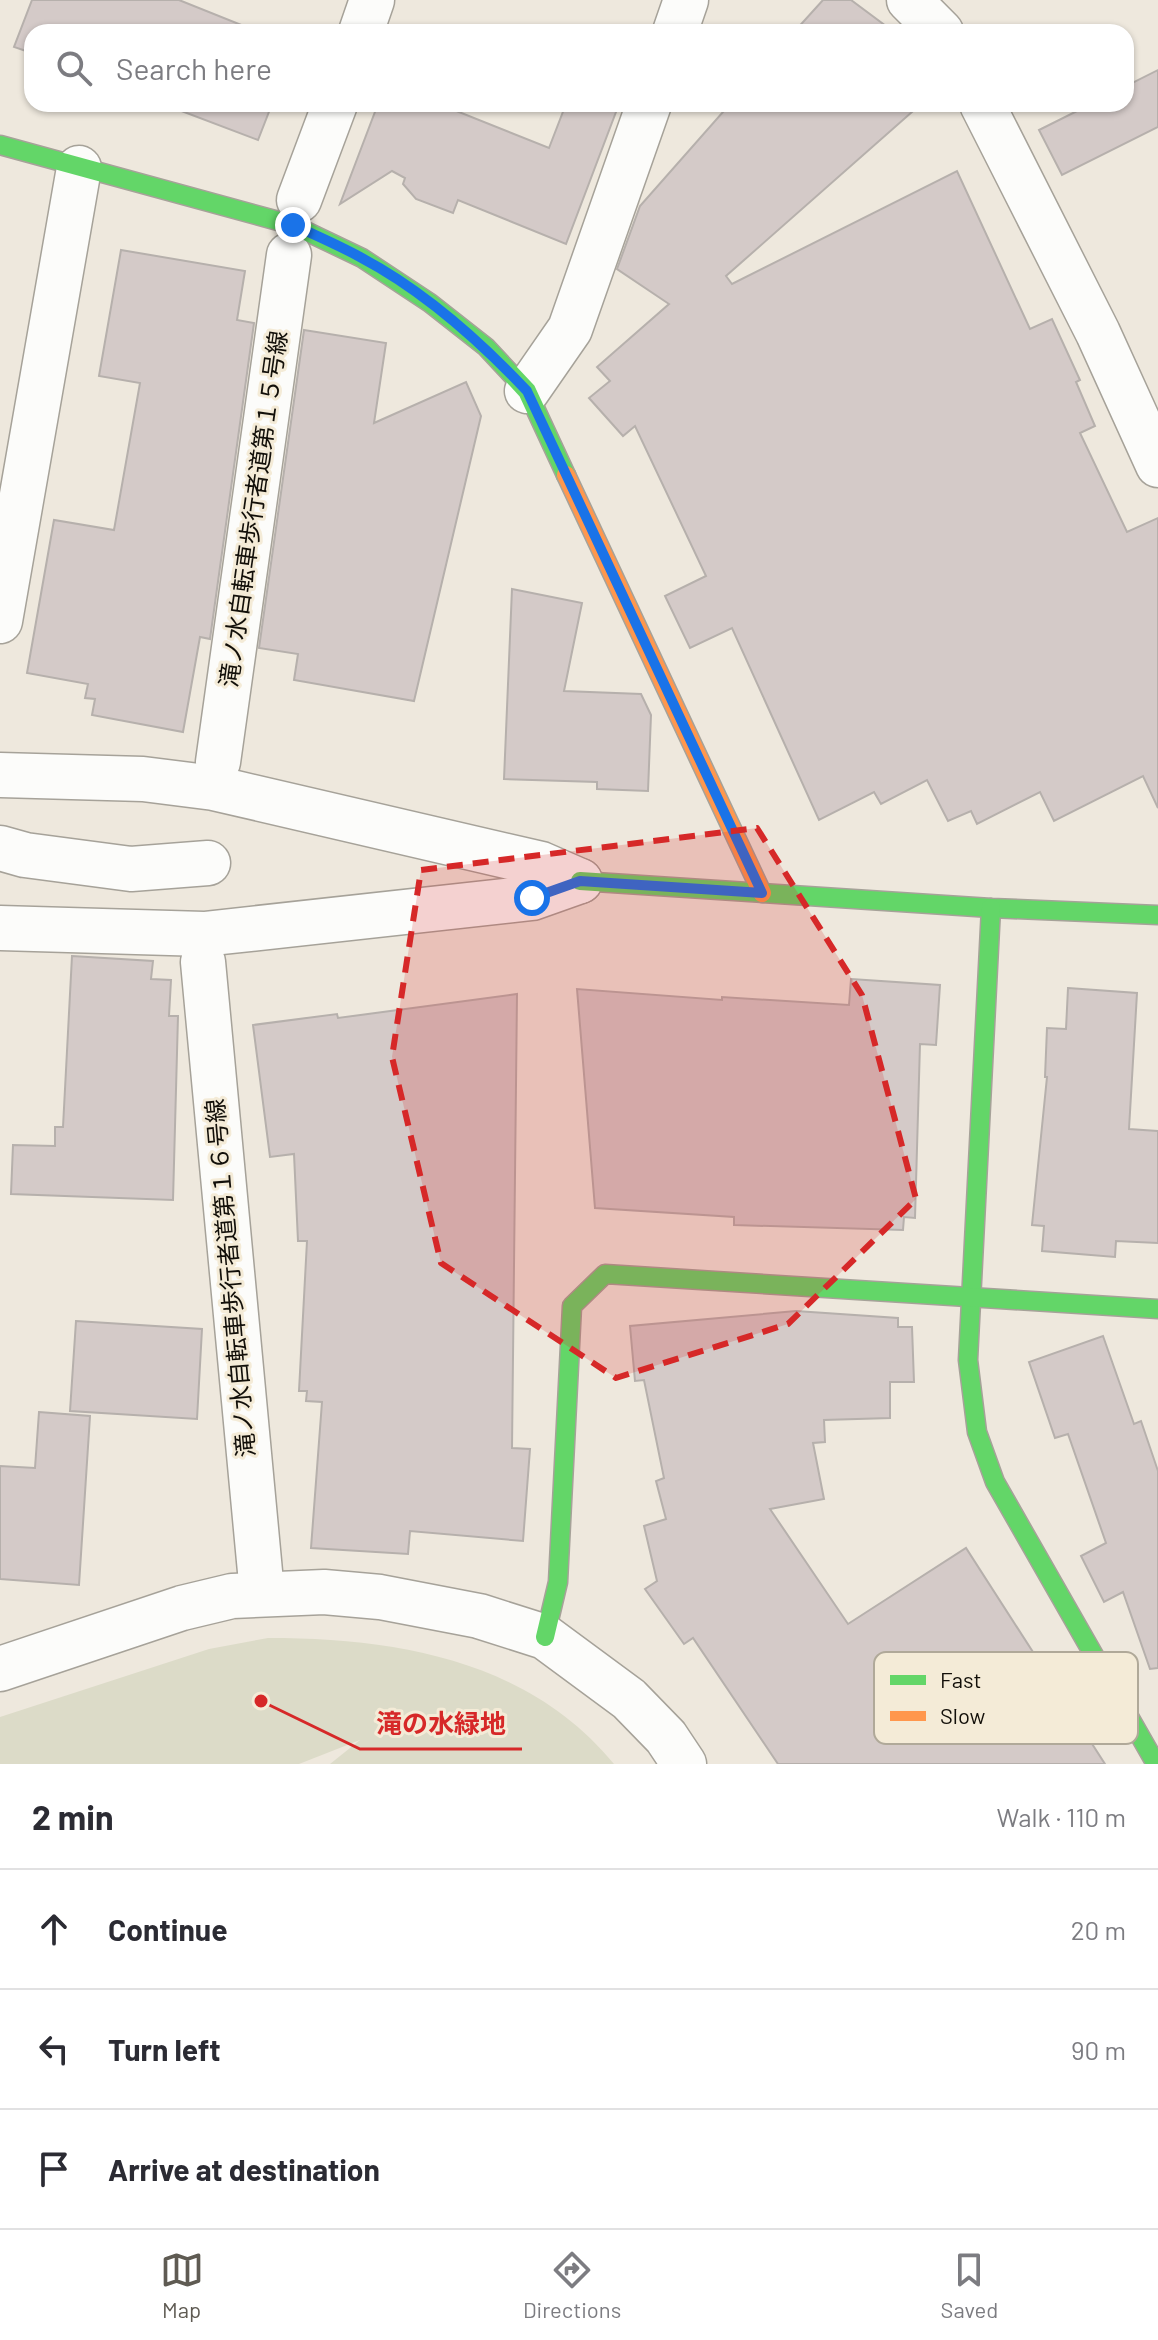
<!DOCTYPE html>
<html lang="en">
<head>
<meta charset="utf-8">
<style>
  body { margin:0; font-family:Barlow,"Noto Sans JP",sans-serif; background:#f2f2f3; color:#2b2b33 }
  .stop { position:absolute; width:24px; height:24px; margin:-18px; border:6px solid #1a73e8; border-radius:50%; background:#fff }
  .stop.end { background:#1a73e8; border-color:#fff; box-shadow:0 2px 8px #0008 }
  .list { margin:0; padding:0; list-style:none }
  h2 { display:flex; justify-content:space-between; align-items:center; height:104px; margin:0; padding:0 32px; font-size:34px }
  h2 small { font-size:26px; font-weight:400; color:#7c7c81 }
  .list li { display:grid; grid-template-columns:52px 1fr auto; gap:24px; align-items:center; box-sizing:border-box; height:120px; padding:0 32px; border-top:2px solid #e1e1e2 }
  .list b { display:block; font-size:30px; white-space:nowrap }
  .list em { font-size:26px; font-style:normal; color:#7c7c81 }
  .icon { flex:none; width:44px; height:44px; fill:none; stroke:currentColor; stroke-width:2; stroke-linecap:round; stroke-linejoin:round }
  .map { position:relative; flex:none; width:1158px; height:1764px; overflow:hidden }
  .search { position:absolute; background:#fff; box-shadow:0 2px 6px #0004; left:24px; right:24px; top:24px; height:88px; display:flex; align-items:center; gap:20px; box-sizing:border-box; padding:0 28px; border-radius:24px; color:#7c7c81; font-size:30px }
  .sheet { height:464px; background:#fff }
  nav { display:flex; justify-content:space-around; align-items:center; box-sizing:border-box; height:112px; border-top:2px solid #e1e1e2; background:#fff; font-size:22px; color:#7c7c81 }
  nav a { display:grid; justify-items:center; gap:4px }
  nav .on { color:#5f5b53 }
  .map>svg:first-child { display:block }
  .green { fill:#dcdbc8 }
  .building { fill:#d4cac8; stroke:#b6b0ac; stroke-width:2 }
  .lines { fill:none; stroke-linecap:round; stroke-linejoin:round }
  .street-casing { stroke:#a6a299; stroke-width:47 }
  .fast-casing { stroke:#a6a299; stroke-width:21 }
  .slow-casing { stroke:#a6a299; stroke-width:21 }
  .street { stroke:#fcfcfa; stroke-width:44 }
  .fast { stroke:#63d668; stroke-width:18 }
  .slow { stroke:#ff974d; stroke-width:18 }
  .route { stroke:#1a73e8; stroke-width:10 }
  .marked { fill:#d62828; fill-opacity:0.2; stroke:#d62828; stroke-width:6; stroke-dasharray:16 10; stroke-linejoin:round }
  .labels { text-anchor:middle; stroke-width:6; stroke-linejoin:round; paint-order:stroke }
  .street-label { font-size:24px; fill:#120f09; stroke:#f4ebd7 }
  .key { fill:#f4ebd7; stroke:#b0a999; stroke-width:2 }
  .key-label { font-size:22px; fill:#120f09 }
  .leader { fill:none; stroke:#d62828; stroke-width:3 }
  .callout-dot { fill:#d62828; stroke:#f4ebd7; stroke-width:3 }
  .callout-label { font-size:26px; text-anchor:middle; font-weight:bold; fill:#d62828; stroke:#f4ebd7; stroke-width:6; stroke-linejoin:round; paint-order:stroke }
</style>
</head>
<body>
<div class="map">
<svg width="1158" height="1764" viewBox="0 0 1158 1764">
  <rect width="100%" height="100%" fill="#eee8dd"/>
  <path class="green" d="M268 1638C396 1638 529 1660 614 1764H330L360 1740 299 1764H0V1717L209 1649Z"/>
  <g class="building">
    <path d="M32 0H179L259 32H32V53L14 47Z"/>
    <path d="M823 0H851L894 32H794Z"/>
    <path d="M1158 70V127L1062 175 1039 130 1091 104H1126V86Z"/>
    <path d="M163 104H272L258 140Z"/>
    <path d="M378 104H439L549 148 566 104H619L566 244 458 200 453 213 416 199 403 184 405 178 392 171 340 204Z"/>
    <path d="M730 104H921L726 276 732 284 957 171 1030 329 1052 319 1080 380 1076 382 1095 426 1080 433 1127 532 1158 518V808L1143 776 1054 821 1040 792 977 824 971 811 948 821 927 780 881 804 874 792 819 820 732 628 690 648 665 596 706 576 635 426 623 436 589 398 610 381 597 367 669 304 617 269 640 206Z"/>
    <path d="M121 250 245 271 237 320 254 323 210 639 200 637 183 732 92 715 95 699 85 698 88 684 27 673 54 520 114 530 140 383 99 376Z"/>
    <path d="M304 330 386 343 374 423 466 382 481 416 414 701 294 680 298 654 259 648Z"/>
    <path d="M512 589 582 603 564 691 641 694 651 715 648 791 597 789V782L504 779Z"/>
    <path d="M72 956 153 961 151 979 171 980 169 1016H178L173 1200 11 1194 13 1145 55 1146V1127H63Z"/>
    <path d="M851 979 940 985 936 1045 920 1044 915 1218 904 1217 903 1230 734 1225V1217L595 1208 577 989 722 1000V997L849 1005Z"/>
    <path d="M1068 988 1137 993 1129 1129 1158 1131V1243L1116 1241 1115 1257 1042 1251 1044 1226 1032 1225 1047 1077H1045L1047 1028 1066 1029Z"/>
    <path d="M517 994 512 1448 530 1449 523 1541 410 1531 408 1554 311 1548 322 1402 306 1401 307 1391H299L307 1241H298L294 1154 270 1157 253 1025 337 1014 338 1018Z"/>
    <path d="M796 1311 898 1318V1327H912L914 1382H890V1418L824 1420 825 1442 813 1443 824 1499 770 1509 848 1624 966 1548 1105 1764H778L693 1638 684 1644 645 1589 657 1581 644 1526 666 1519 656 1481 664 1478 644 1380 635 1381 630 1326Z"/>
    <path d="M76 1321 202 1329 197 1419 70 1411Z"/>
    <path d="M1103 1336 1134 1424 1141 1421 1158 1471V1668L1150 1669 1123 1592 1104 1602 1081 1556 1106 1543 1068 1434 1055 1438 1029 1362Z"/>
    <path d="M39 1412 90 1416 79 1585 0 1579V1466L35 1468Z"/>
  </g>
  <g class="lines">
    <g class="street-casing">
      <g id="street">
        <path d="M909 0 941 32"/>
        <path d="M361 32 372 0"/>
        <path d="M675 32 686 0"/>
        <path d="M982 104 1098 333 1158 465"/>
        <path d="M299 200 335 104"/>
        <path d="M527 391 570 329 649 104"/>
        <path d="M0 621 79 168"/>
        <path d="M218 762 289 255"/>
        <path d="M0 775 143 779 214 788 541 864 580 881"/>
        <path d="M0 848 25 855 131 869 208 863"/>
        <path d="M0 928 204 934 532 898 580 881"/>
        <path d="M203 962 262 1593"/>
        <path d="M0 1669 182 1608 232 1596 324 1592 380 1597 479 1616 545 1637 629 1699 666 1737 684 1764"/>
      </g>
    </g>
    <g class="fast-casing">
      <g id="fast">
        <path d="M0 145 293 225 362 258 430 303 486 347 527 391 566 475"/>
        <path d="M580 881 991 908 1158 915"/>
        <path d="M991 908 968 1360 977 1432 995 1482 1156 1764"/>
        <path d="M545 1637 558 1582 572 1306 605 1274 1158 1309"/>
      </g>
    </g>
    <g class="slow-casing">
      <path id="slow" d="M566 475 762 893"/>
    </g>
    <use href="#street" class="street"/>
    <use href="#fast" class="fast"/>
    <use href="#slow" class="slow"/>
  </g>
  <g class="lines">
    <path class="route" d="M293 225C315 235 338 245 360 257 421 289 480 341 527 391L762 893 580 881 532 898"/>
  </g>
  <path class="marked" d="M757 828 862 995 916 1199 788 1324 616 1378 441 1263 392 1057 421 870Z"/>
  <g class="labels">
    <g class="street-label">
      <text transform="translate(254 509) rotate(-82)" y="8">滝ノ水自転車歩行者道第１５号線</text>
      <text transform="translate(231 1278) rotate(-95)" y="8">滝ノ水自転車歩行者道第１６号線</text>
    </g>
  </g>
  <rect x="874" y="1652" width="264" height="92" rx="12" class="key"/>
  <rect x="890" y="1675" width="36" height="10" fill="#63d668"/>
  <rect x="890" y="1711" width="36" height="10" fill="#ff974d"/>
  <g class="key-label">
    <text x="940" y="1688">Fast</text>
    <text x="940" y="1724">Slow</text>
  </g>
  <path class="leader" d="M261 1701L360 1749H522"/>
  <circle class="callout-dot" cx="261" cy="1701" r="8"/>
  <g class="callout-label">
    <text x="441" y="1733">滝の水緑地</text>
  </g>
</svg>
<div class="stop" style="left:532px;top:898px"></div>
<div class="stop end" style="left:293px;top:225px"></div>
<div class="search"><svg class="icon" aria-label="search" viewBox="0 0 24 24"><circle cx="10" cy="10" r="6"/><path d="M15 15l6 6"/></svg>Search here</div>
</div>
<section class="sheet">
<h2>2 min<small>Walk · 110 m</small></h2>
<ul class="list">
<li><svg class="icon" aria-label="ahead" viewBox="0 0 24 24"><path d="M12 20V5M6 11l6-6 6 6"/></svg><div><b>Continue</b></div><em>20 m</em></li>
<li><svg class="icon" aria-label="left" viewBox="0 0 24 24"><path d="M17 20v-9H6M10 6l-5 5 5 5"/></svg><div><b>Turn left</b></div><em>90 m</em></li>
<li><svg class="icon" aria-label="arrive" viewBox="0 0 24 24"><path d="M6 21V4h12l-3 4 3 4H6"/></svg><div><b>Arrive at destination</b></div></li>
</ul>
</section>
<nav>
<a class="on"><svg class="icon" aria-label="map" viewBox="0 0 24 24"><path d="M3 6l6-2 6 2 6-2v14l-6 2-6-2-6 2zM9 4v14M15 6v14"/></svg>Map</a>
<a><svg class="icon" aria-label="directions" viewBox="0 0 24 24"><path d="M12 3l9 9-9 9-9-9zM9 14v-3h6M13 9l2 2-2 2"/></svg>Directions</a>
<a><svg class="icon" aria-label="saved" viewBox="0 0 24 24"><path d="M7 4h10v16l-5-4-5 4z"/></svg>Saved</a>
</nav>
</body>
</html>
